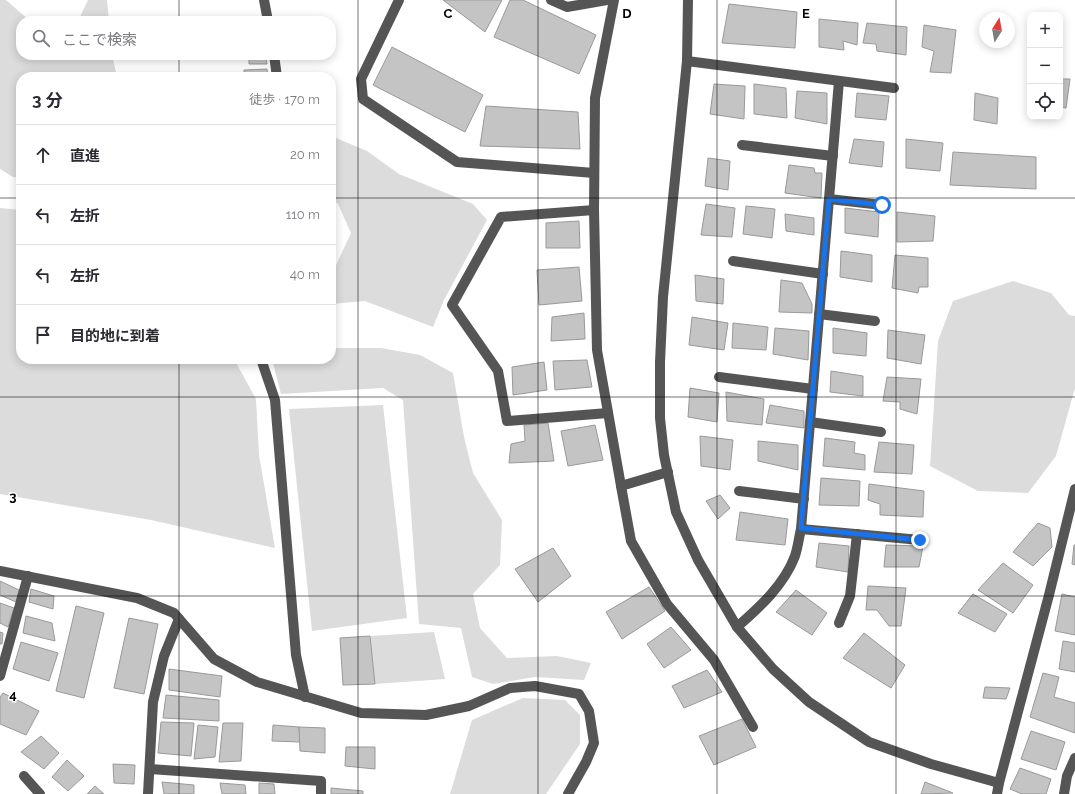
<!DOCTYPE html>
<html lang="ja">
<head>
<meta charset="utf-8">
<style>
  body { margin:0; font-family:Raleway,"Noto Sans JP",sans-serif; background:#f7f7f7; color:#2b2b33 }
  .controls { position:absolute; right:12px; top:12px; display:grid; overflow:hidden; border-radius:8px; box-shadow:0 2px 10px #0003 }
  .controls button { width:36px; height:36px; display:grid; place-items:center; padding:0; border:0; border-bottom:1px solid #e1e1e2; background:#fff; color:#2b2b33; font:20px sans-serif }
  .compass { position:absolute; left:979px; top:12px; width:36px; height:36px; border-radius:50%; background:#fff; box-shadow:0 2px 10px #0003; rotate:11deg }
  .stop { position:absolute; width:12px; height:12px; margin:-9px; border:3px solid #1a73e8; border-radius:50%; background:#fff }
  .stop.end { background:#1a73e8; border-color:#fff; box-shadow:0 1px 4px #0008 }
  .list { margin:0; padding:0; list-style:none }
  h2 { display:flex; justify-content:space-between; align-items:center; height:52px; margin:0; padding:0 16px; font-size:17px }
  h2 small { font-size:13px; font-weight:400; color:#7c7c81 }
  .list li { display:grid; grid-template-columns:26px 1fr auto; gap:12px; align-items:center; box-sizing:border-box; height:60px; padding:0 16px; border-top:1px solid #e1e1e2 }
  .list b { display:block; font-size:15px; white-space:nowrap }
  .list em { font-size:13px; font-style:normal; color:#7c7c81 }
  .icon { flex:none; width:22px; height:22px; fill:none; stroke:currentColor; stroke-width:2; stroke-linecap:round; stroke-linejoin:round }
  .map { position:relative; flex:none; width:1075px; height:794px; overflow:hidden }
  .search { position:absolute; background:#fff; box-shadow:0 2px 10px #0003; left:16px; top:16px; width:320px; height:44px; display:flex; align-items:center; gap:10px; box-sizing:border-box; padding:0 14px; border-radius:16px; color:#7c7c81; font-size:15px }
  .panel { position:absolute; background:#fff; box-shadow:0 2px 10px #0003; left:16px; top:72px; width:320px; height:292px; border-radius:16px }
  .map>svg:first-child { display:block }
  .green { fill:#dcdcdc }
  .building { fill:#c4c4c4; stroke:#999 }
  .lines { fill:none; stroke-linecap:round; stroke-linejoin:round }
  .minor { stroke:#555; stroke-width:10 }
  .route { stroke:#1a73e8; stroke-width:5 }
  .grid { fill:none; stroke:#000; stroke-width:1; stroke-opacity:0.55 }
  .grid-label { font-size:13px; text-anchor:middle; font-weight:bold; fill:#000; stroke:#fff; stroke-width:3; stroke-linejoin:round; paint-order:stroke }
</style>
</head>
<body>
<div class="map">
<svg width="1075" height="794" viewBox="0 0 1075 794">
  <rect width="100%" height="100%" fill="#fff"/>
  <g class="green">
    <path d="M0 0H6L30 21H21V55H112L117 77H21V178L13 177 0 169Z"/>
    <path d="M88 0H107L109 21H78Z"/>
    <path d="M336 138 367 151 399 174 473 204 487 220 444 300 433 327 365 301 331 304V276L351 233 338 204 331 197V142Z"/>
    <path d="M0 208 21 210V359H234L256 399 259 455 275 548 151 520 0 494Z"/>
    <path d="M1013 281 1051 293 1069 315 1075 316V388L1056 456 1028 493 978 491 930 466 938 341 953 301Z"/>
    <path d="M331 348H381L420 355 453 373 464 437 473 473 502 520 500 565 473 594 480 628 507 658 557 656 591 663 584 680 535 677 493 684 472 677 461 628 419 624 403 400 383 388 281 394 272 359H331Z"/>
    <path d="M383 405 407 618 312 631 289 409Z"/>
    <path d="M434 632 445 679 375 684 370 636Z"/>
    <path d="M523 698 565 700 580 715V744L546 794H450L472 720Z"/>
  </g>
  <g class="building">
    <path d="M443 0H502L485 32Z"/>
    <path d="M510 0H523L596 35 579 74 494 37Z"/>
    <path d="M729 4 797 12 795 48 722 43Z"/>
    <path d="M819 19 858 23 857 45 843 41 844 50 819 47Z"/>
    <path d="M867 23 907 27 906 55 877 51 876 44 863 43Z"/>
    <path d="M924 25 956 30 951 73 930 72 934 51 922 47Z"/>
    <path d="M392 47 483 95 465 132 373 85Z"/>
    <path d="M249 55H266L267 64H249Z"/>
    <path d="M267 69 268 77H244V70Z"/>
    <path d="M1060 79H1070L1066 108 1060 107Z"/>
    <path d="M714 84 745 86 744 119 710 114Z"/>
    <path d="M754 84 786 88 787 118 754 114Z"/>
    <path d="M797 91 827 93V124L795 118Z"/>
    <path d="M857 93 889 96 886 120 855 117Z"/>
    <path d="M975 93 998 98 997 124 974 120Z"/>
    <path d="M486 106 578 112 580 149 480 146Z"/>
    <path d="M854 139 884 142 882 167 849 163Z"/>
    <path d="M906 139 943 143 940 171 906 168Z"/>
    <path d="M953 152 1036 157V189L950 185Z"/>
    <path d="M708 158 730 161 728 190 705 186Z"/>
    <path d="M789 165 814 168 815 173H822L821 198 785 193Z"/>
    <path d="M706 204 735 208 732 237 701 235Z"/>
    <path d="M746 206 775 209 772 238 743 234Z"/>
    <path d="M845 208 879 212 878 237 845 233Z"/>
    <path d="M897 212 935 216 933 241 897 242Z"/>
    <path d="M785 214 814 218V235L786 231Z"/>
    <path d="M579 221 580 248H546V223Z"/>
    <path d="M841 251 872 255V282L840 277Z"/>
    <path d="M895 255 928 258V287H919L918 293 892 288Z"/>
    <path d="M579 267 582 301 539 305 537 270Z"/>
    <path d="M695 275 724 279 723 304 696 301Z"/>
    <path d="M781 280 802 283 812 304V313L779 312Z"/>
    <path d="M584 313 585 339 551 341 552 317Z"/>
    <path d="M692 317 728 323 724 350 689 345Z"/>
    <path d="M733 323 768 327 766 350 732 348Z"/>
    <path d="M775 328 809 331 808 360 773 354Z"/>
    <path d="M833 328 867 333 866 356 833 353Z"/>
    <path d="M888 330 925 335 921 364 887 358Z"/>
    <path d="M587 360 592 387 555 390 553 361Z"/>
    <path d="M544 362 547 390 513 395 512 367Z"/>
    <path d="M831 371 863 376V396L830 392Z"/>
    <path d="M887 377 921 379 917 414 900 409V402L883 401Z"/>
    <path d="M690 388 719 393 717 422 688 417Z"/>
    <path d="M726 392 764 399 762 425 727 421Z"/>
    <path d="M770 405 804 411V428L766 423Z"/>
    <path d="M548 423 554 461 509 463 511 444 525 441 524 425Z"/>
    <path d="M595 425 603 460 568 466 561 431Z"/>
    <path d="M700 436 733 440 730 470 701 466Z"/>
    <path d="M825 438 855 442 854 453 865 455V470L823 466Z"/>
    <path d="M758 441 798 445V470L758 461Z"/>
    <path d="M879 442 914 445 912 474 874 472Z"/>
    <path d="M821 478 860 481 859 506 819 505Z"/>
    <path d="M869 484 924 491 923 517 880 515V504L868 500Z"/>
    <path d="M720 495 730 508 718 519 706 501Z"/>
    <path d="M740 512 788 519 785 545 736 540Z"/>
    <path d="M1038 523 1050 528 1052 547 1033 566 1013 552Z"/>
    <path d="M819 543 849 546 848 572 816 567Z"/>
    <path d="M886 545 923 546 919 567H884Z"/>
    <path d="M1074 545H1075V565L1072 564Z"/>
    <path d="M553 548 571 576 538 602 515 569Z"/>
    <path d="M1003 563 1033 585 1013 613 978 590Z"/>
    <path d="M0 581 19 590 16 602 0 595Z"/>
    <path d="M868 586 906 588 901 626H889L877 610H866Z"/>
    <path d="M649 587 665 611 622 639 606 612Z"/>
    <path d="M31 589 54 596 53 609 29 602Z"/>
    <path d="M796 590 827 613 812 635 776 612Z"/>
    <path d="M973 594 1007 614 995 632 958 613Z"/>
    <path d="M1062 594 1075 597V635L1055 631Z"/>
    <path d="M0 603 14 608 8 627 0 623Z"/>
    <path d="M76 606 104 613 84 698 56 691Z"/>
    <path d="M26 616 52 623 55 641 23 633Z"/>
    <path d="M129 618 158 624 144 694 114 688Z"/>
    <path d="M671 627 691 650 664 668 647 644Z"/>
    <path d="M0 632 3 633 2 644H0Z"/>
    <path d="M864 633 905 665 891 688 843 658Z"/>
    <path d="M370 636 375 684 343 685 340 638Z"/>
    <path d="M1063 641 1075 643V672L1059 669Z"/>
    <path d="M21 642 58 653 49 681 13 669Z"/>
    <path d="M169 669 222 676 220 697 169 690Z"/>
    <path d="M707 670 722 692 684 708 672 686Z"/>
    <path d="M1043 673 1059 677 1054 697 1075 703V733L1030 717Z"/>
    <path d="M985 687 1010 688 1006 699 983 698Z"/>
    <path d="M3 693 39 711 26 735 0 724V697Z"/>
    <path d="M166 695 219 700V721L163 718Z"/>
    <path d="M742 719 756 747 714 765 699 736Z"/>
    <path d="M161 722 194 723 191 756 158 753Z"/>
    <path d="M223 723H243L241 761 219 762Z"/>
    <path d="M198 725 218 727 215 757 194 759Z"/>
    <path d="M273 725 299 727 300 742 272 741Z"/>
    <path d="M299 727 325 728V753L300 751Z"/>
    <path d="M1031 731 1065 742 1056 770 1021 759Z"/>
    <path d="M41 736 59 753 44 769 21 752Z"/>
    <path d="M346 747H375V769L345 766Z"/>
    <path d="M67 760 84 776 68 791 52 777Z"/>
    <path d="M113 764 135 765 134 784 114 783Z"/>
    <path d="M1020 768 1051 779 1046 794H1022L1010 789Z"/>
    <path d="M162 782 194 785V794H164Z"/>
    <path d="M925 782 953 793 921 794Z"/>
    <path d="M220 783 245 785 246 794H222Z"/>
    <path d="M259 783 274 784 275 794H259Z"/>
    <path d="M95 786 104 794H87Z"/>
    <path d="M331 788 363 791V794H331Z"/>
  </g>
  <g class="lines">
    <g class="minor">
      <path d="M264 0 268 21"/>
      <path d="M399 0 361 79 363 99 457 162 594 173"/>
      <path d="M551 0 567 7 607 0"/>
      <path d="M614 0 595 98 594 210 597 350 621 486 668 472"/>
      <path d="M688 0 687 61 663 297 660 362V418L664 455 676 512 698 560 737 627 773 669 809 702 869 742 931 764 999 783"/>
      <path d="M274 55 277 77"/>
      <path d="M687 61 894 88"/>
      <path d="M742 145 833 156"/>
      <path d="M829 199 882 205"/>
      <path d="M594 210 501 217 452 305 498 371 507 421 608 413"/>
      <path d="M733 261 823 274"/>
      <path d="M819 314 875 321"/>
      <path d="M261 359 275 400 296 655 305 697"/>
      <path d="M719 377 813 389"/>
      <path d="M810 422 881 432"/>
      <path d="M621 486 631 541 667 604 714 660 753 727"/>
      <path d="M739 491 804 499"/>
      <path d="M801 529 920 540"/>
      <path d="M0 571 137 598 174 613 214 659 257 682 361 713 426 715 469 706 510 688 535 686 579 694 589 711 594 743 586 762 568 794"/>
      <path d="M839 623 850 596 857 534"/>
      <path d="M737 627C760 607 784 585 795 556 798 547 799 537 801 529L839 81"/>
      <path d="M0 676 28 576"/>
      <path d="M150 769 321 781V794"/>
      <path d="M24 776 40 794"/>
      <path d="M148 794 153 702 164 656 179 619"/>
      <path d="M997 794 999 783 1049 595 1075 489"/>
      <path d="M1064 794 1067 776 1075 758"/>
    </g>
  </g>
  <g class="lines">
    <path class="route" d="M882 205 829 199 801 528 920 540"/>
  </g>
  <path class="grid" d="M179 0V21M358 0V794M538 0V794M717 0V794M896 0V794M179 55V77M0 198H21M331 198H1075M179 359V794M0 397H1075M0 596H1075"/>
  <g class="grid-label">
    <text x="448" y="18">C</text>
    <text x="627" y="18">D</text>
    <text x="806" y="18">E</text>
    <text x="13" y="501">3</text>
    <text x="13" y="699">4</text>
  </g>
</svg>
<div class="controls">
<button>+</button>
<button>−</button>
<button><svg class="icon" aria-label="locate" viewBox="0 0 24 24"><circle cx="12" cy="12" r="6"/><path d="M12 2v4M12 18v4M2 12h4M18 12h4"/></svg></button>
</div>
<svg class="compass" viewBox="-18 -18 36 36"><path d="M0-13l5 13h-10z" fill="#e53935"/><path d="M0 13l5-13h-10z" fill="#7c7c81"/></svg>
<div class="stop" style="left:882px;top:205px"></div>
<div class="stop end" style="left:920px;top:540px"></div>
<div class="search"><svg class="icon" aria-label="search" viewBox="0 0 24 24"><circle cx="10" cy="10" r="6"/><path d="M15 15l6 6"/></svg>ここで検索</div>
<section class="panel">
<h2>3 分<small>徒歩 · 170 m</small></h2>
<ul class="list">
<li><svg class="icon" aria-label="ahead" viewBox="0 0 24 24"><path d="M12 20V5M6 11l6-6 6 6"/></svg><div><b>直進</b></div><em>20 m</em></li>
<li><svg class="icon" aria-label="left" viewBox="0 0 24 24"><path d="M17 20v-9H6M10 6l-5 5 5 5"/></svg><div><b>左折</b></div><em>110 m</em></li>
<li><svg class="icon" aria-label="left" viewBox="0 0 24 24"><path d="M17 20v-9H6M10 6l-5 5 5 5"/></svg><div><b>左折</b></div><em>40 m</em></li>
<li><svg class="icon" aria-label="arrive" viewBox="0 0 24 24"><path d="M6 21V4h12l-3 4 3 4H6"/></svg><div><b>目的地に到着</b></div></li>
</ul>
</section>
</div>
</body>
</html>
